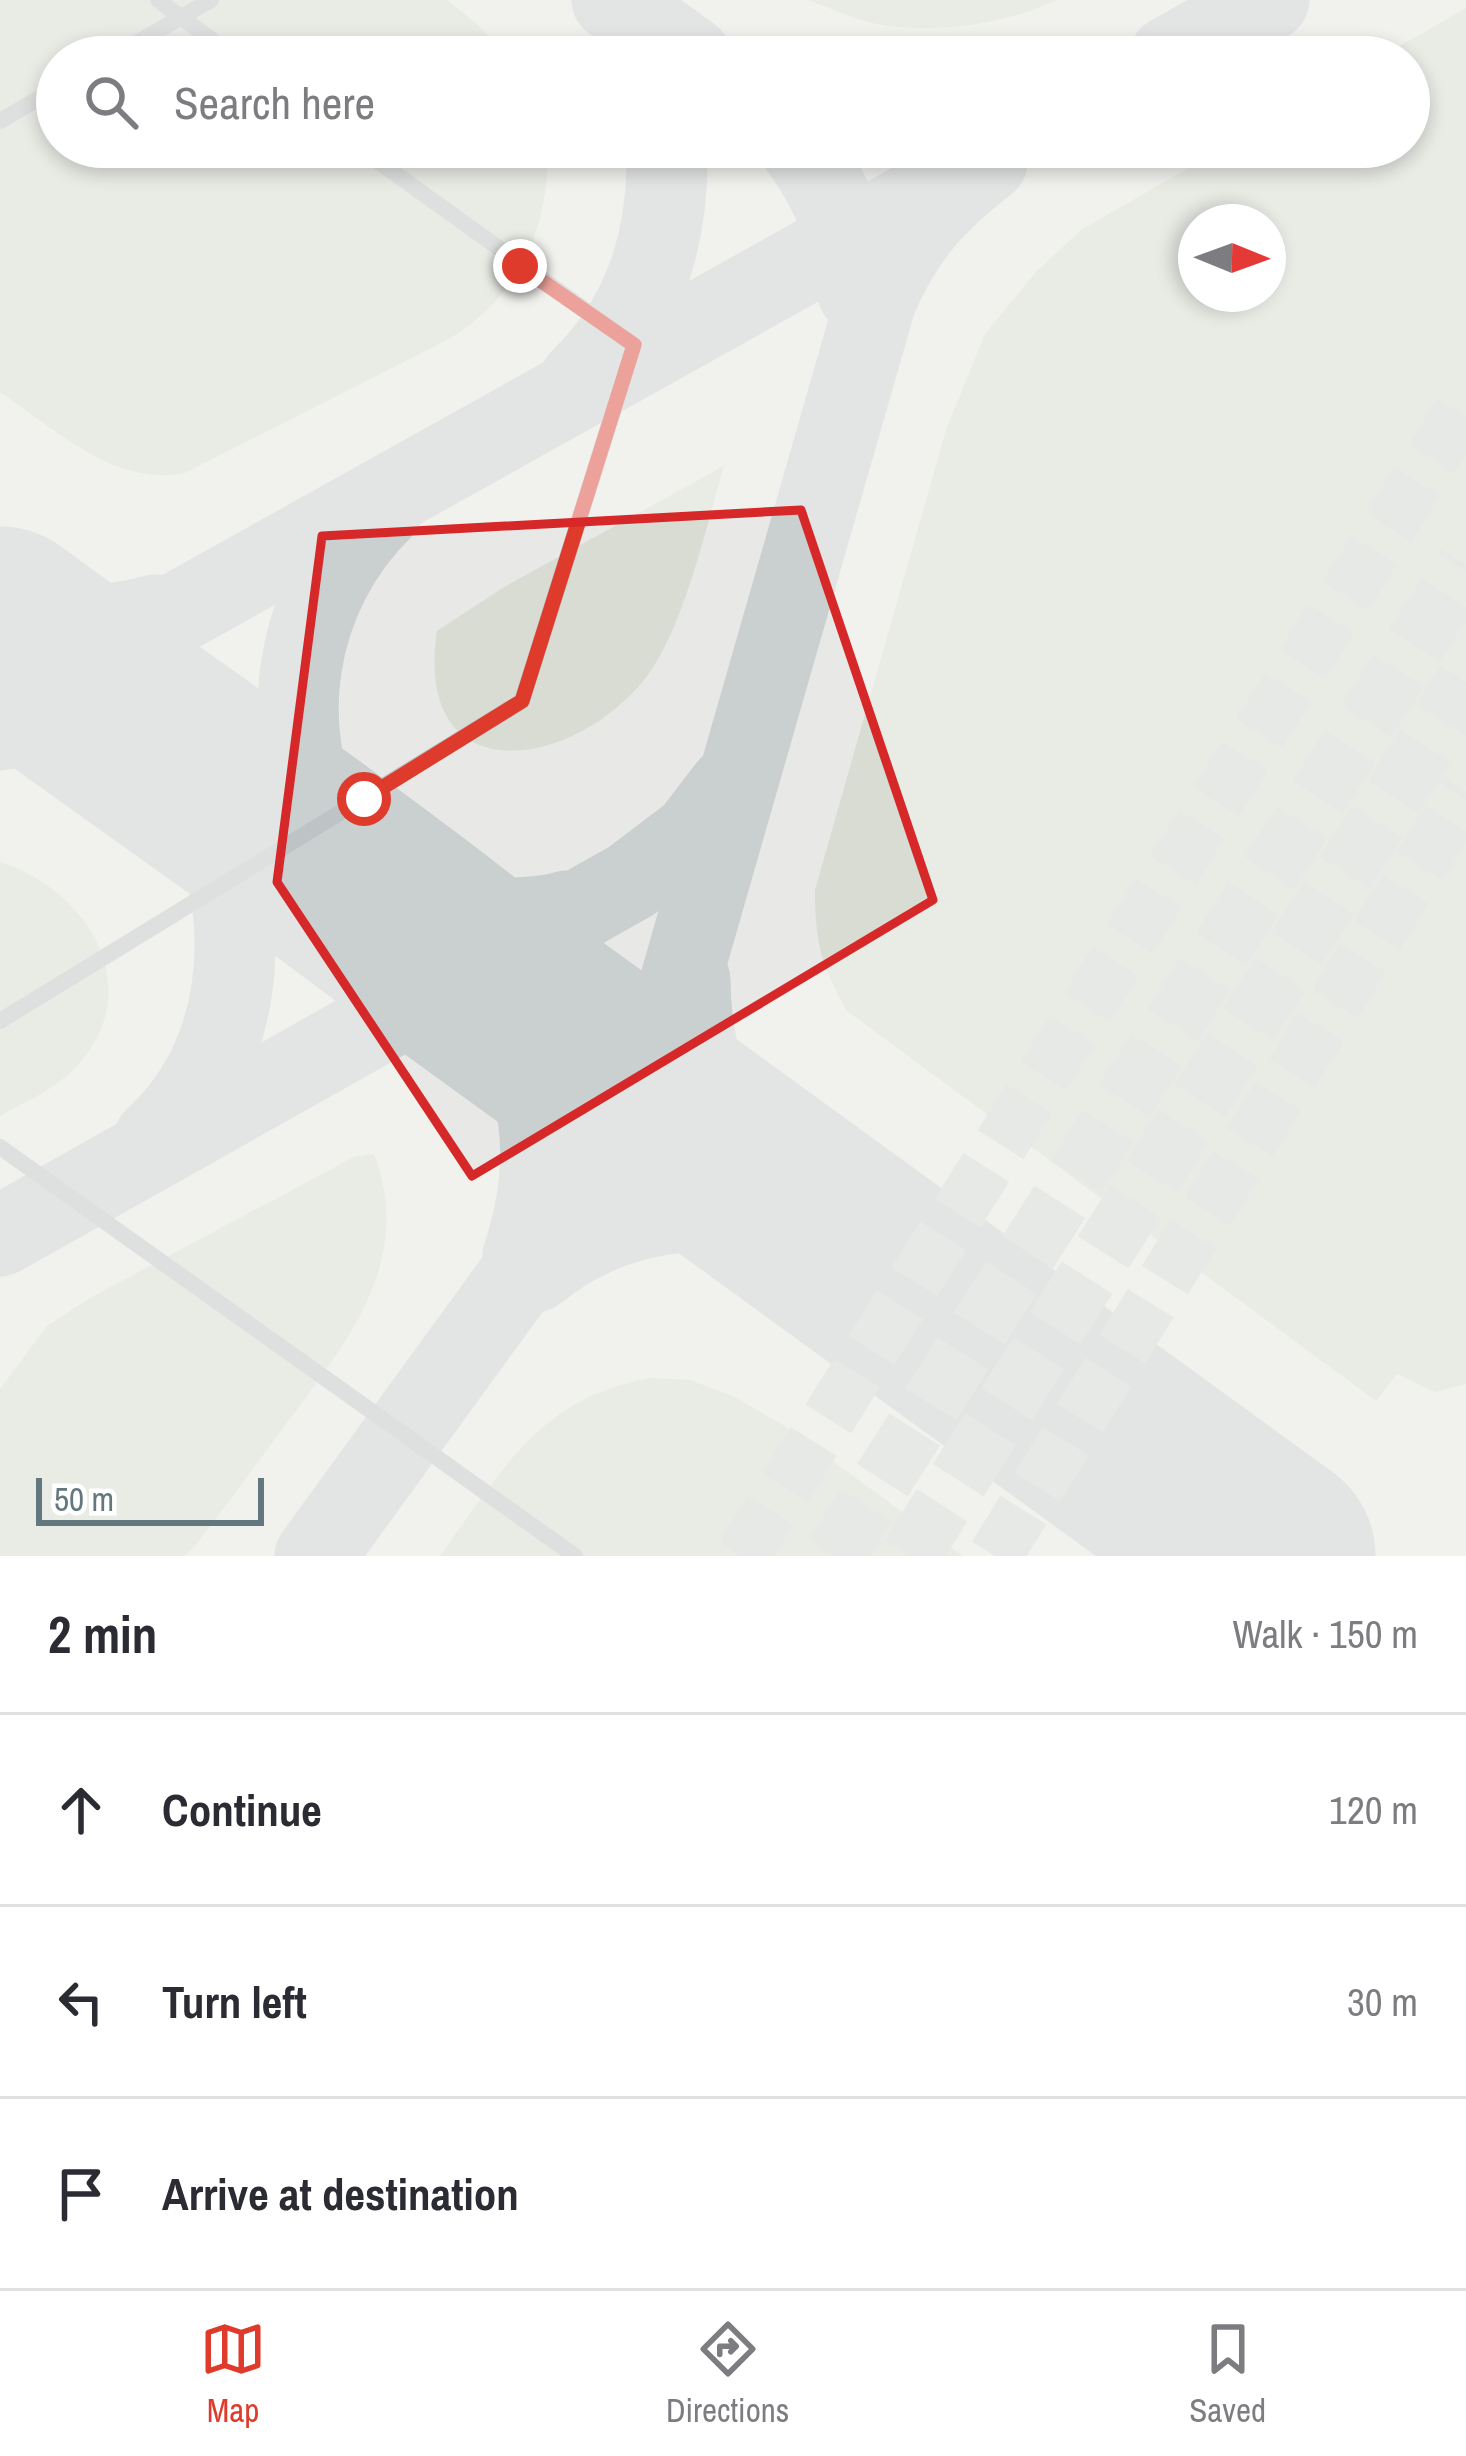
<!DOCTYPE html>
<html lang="en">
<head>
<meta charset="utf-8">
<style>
  body { margin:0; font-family:"Archivo Narrow",sans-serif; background:#f2f2f3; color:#2b2b33 }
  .compass { position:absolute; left:1178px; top:204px; width:108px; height:108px; border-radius:50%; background:#fff; box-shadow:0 6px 18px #0003; rotate:91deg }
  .scale { position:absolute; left:36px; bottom:30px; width:228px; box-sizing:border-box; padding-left:12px; border:6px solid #63777e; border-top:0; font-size:33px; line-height:42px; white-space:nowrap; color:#63777e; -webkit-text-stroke:9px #fff; paint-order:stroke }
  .stop { position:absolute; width:36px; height:36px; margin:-27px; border:9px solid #de3b2d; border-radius:50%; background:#fff }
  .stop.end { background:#de3b2d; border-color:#fff; box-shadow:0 3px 12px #0008 }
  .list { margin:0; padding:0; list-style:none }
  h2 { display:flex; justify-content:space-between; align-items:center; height:156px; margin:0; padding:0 48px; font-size:51px }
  h2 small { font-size:39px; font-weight:400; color:#7c7c81 }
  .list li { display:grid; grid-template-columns:78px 1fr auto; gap:36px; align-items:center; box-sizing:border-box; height:192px; padding:0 48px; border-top:3px solid #e1e1e2 }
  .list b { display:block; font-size:45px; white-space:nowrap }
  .list em { font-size:39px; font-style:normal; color:#7c7c81 }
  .icon { flex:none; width:66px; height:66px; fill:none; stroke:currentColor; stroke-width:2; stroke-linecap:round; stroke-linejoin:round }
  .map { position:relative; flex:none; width:1466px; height:1556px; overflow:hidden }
  .search { position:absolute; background:#fff; box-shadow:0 6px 18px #0003; left:36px; right:36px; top:36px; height:132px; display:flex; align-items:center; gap:30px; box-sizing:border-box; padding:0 42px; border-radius:66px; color:#7c7c81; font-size:45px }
  .sheet { height:732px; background:#fff }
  nav { display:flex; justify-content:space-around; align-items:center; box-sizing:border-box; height:168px; border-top:3px solid #e1e1e2; background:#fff; font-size:33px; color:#7c7c81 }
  nav a { display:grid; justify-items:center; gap:6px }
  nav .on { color:#de3b2d }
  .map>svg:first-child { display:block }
  .built { fill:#e8e8e7; fill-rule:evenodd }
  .green { fill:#d8dcd3; fill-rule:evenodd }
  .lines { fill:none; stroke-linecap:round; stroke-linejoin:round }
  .taxiway { stroke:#cacfd0; stroke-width:81 }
  .runway { stroke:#cacfd0; stroke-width:207 }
  .trunk-tunnel { stroke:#d2d7d6; stroke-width:54; stroke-dasharray:54 27; stroke-linecap:butt }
  .motorway-tunnel { stroke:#d2d7d6; stroke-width:60; stroke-dasharray:60 30; stroke-linecap:butt }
  .service { stroke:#bec4c6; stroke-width:16 }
  .route { stroke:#de3b2d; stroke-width:15 }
  .marked { fill:none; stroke:#d62828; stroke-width:9; stroke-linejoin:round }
</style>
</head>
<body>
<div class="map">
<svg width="1466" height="1556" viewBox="0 0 1466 1556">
  <rect width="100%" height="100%" fill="#f7f7f4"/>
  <path class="built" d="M0 0H1466V1556H0ZM57 57H1409V147H57ZM1196 222H1268V294H1196Z"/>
  <g class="green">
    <path d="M0 0H447L477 24 508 57H57V147H548C549 228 519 298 447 340L185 473C115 488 54 428 0 392Z"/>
    <path d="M808 0H1056C1007 24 943 32 889 26 861 23 834 9 808 0Z"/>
    <path d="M1466 8V1384L1435 1392 1397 1374 1376 1401 847 1011C821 966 815 941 815 890L946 430 985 334 1036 272 1081 230 1225 147H1409V57H1381ZM1196 222H1268V294H1196Z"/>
    <path d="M724 466C706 527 683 632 644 680 569 772 413 792 437 631L504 587Z"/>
    <path d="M0 862C87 890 148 986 78 1065 57 1088 27 1101 0 1116Z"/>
    <path d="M374 1154C414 1260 349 1339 289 1420 258 1462 227 1504 195 1546L184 1556H0V1389L47 1326 90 1298 354 1157Z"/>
    <path d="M652 1378 690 1380 733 1396 783 1425 963 1556H440C502 1471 540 1396 652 1378Z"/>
  </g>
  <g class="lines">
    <g class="taxiway">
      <path d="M612 0 691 57"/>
      <path d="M1169 57 1269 0"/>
      <path d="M800 147C833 192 851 238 858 293"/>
      <path d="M580 380C646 317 669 236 667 147"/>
      <path d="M383 508C295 593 271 731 332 839 343 858 358 886 376 899 409 922 528 923 566 911"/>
      <path d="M0 613C51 629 104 629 155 615"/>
      <path d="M0 712 937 189"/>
      <path d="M0 730C44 722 133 725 169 755 190 772 202 802 212 826 254 929 241 1062 154 1139"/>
      <path d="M469 973C485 988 496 1008 507 1027 548 1099 549 1178 523 1256"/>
      <path d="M690 980C690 1067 722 1138 782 1200"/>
      <path d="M481 1023 526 1030 593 1062"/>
      <path d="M0 1236 631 881 693 834 729 787"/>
      <path d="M535 1272C623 1200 738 1195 839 1241"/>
      <path d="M1259 1546 1278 1556"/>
      <path d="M315 1556 646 1101 876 300C903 237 934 203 987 162"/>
    </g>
    <path class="runway" d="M0 630C156 745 317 853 469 973L1272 1556"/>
    <g class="trunk-tunnel">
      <path d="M742 1556 1466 404"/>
      <path d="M995 1556 1466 791"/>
    </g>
    <g class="motorway-tunnel">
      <path d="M834 1556 1466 565"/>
      <path d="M910 1556 1466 682"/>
    </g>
    <g class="service">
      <path d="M158 0 235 57"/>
      <path d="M112 57 211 0"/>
      <path d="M0 121 57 88"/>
      <path d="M0 1021 522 701 634 345 358 147"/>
      <path d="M0 1147 575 1556"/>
    </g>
  </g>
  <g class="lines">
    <path class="route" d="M364 799 522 701 634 345 520 266"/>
  </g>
  <path d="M0 0H1466V1556H0ZM801 510 933 900 472 1176 277 882 322 536Z" fill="#f7f7f4" fill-opacity=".55" fill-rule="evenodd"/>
  <path class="marked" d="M801 510 933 900 472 1176 277 882 322 536Z"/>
</svg>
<svg class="compass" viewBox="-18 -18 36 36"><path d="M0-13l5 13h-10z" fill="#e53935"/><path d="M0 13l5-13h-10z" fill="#7c7c81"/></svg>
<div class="scale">50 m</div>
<div class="stop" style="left:364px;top:799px"></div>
<div class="stop end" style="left:520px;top:266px"></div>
<div class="search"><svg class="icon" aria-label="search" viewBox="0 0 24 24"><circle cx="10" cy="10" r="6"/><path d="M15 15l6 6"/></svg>Search here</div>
</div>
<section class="sheet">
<h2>2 min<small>Walk · 150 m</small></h2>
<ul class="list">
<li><svg class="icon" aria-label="ahead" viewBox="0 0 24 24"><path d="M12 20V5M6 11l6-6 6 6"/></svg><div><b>Continue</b></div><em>120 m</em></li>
<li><svg class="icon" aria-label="left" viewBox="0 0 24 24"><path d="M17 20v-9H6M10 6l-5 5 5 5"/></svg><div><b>Turn left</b></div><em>30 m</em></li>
<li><svg class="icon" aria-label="arrive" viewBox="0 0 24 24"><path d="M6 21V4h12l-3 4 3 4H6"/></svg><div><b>Arrive at destination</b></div></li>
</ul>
</section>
<nav>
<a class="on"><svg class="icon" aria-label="map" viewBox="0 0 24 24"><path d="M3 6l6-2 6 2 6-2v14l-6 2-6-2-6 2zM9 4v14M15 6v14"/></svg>Map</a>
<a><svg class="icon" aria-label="directions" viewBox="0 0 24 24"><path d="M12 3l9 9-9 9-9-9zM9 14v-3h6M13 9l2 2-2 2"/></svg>Directions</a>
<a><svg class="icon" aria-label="saved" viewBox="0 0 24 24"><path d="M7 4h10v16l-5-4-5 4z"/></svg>Saved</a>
</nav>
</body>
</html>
